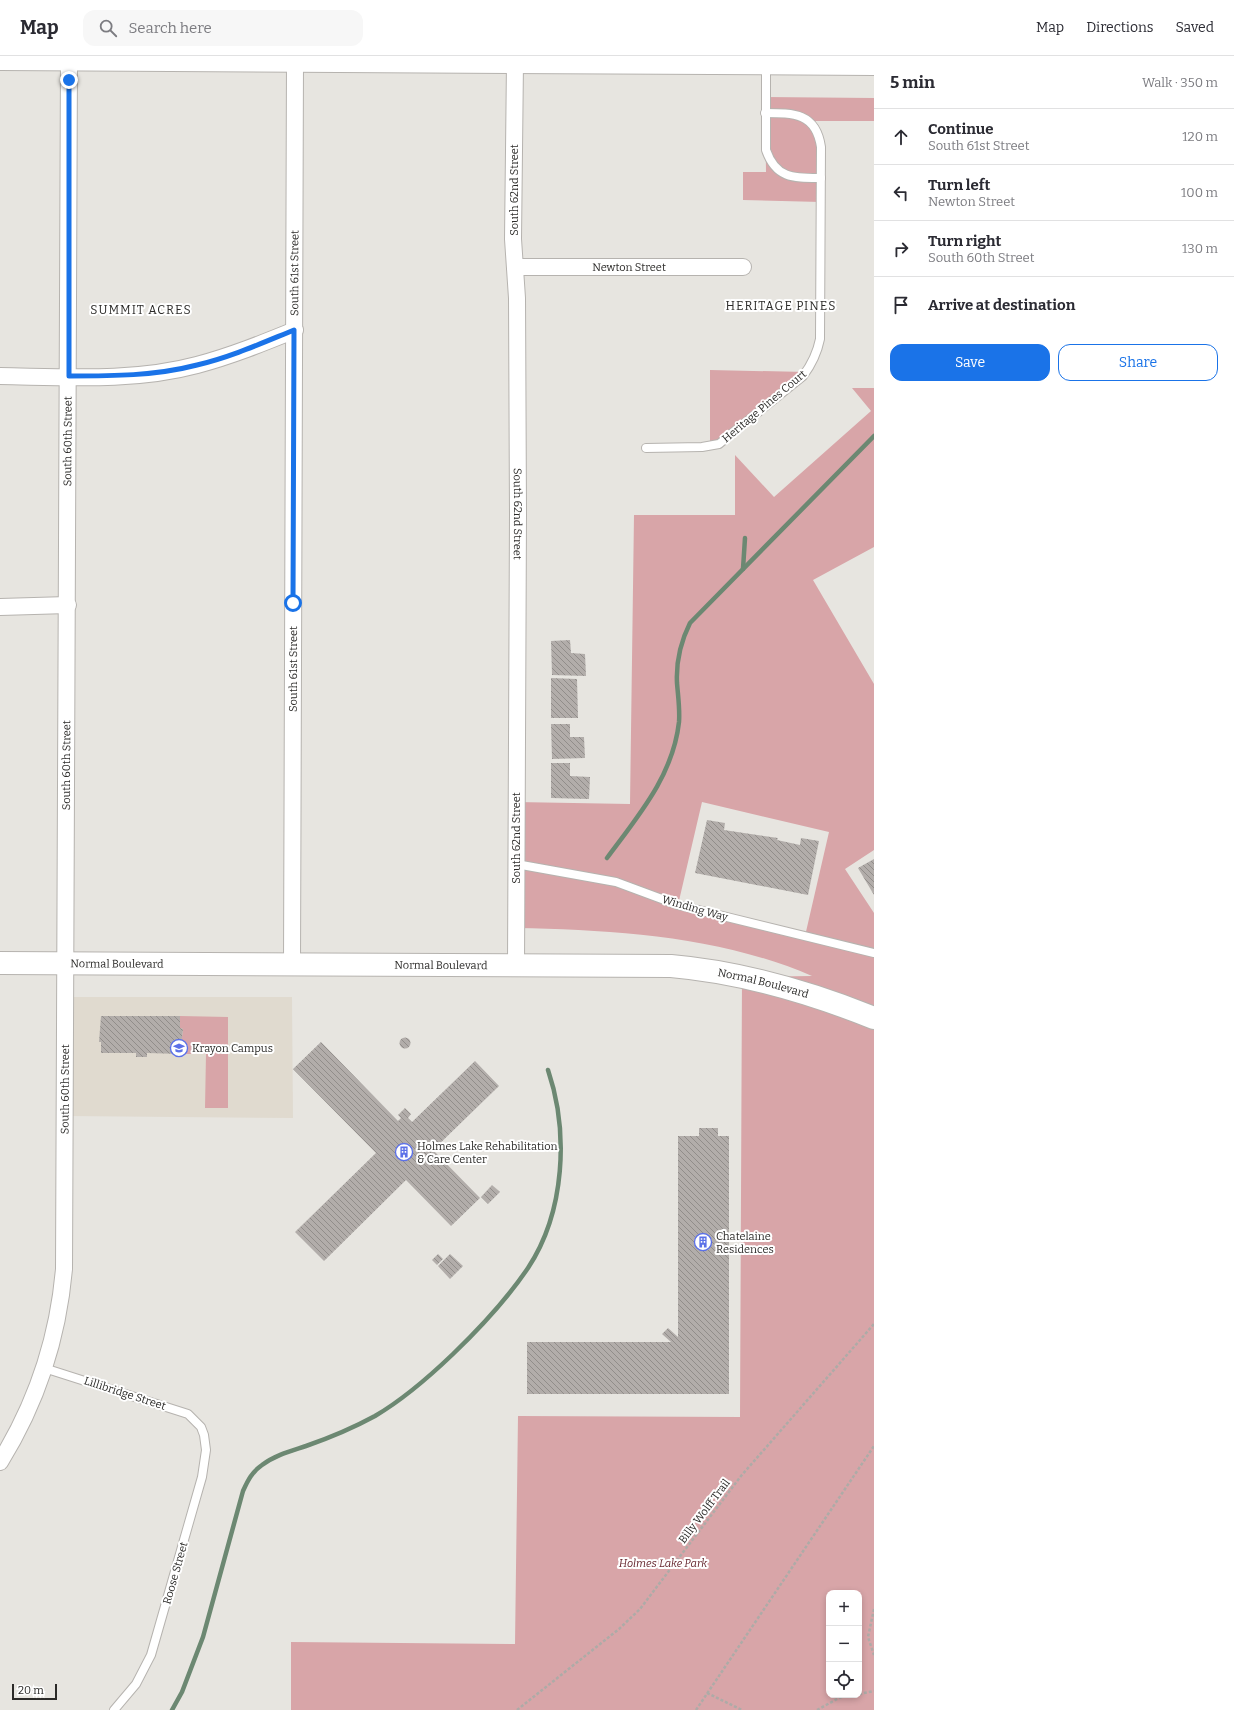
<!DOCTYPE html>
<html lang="en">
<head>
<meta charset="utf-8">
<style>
  body { margin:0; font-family:Bitter,serif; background:#f7f7f7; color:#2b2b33 }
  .controls { position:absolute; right:12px; bottom:12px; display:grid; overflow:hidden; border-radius:8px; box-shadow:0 2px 6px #0003 }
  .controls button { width:36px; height:36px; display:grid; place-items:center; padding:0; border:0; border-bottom:1px solid #e1e1e2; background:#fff; color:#2b2b33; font:20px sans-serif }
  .scale { position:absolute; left:12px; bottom:10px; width:45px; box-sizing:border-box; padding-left:4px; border:2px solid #2b2a28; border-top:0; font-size:11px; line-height:14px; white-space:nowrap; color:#2b2a28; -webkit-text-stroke:3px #fff; paint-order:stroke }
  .stop { position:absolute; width:12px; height:12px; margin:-9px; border:3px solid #1a73e8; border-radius:50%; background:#fff }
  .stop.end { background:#1a73e8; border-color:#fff; box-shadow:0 1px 4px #0008 }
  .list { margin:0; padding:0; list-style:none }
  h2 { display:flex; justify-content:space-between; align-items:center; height:52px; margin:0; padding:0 16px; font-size:17px }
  h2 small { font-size:13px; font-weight:400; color:#7c7c81 }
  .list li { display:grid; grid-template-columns:26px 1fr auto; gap:12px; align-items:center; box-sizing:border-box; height:56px; padding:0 16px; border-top:1px solid #e1e1e2 }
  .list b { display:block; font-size:15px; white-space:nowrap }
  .list p { margin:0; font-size:13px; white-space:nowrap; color:#7c7c81 }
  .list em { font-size:13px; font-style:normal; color:#7c7c81 }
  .actions { display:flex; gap:8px; padding:12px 16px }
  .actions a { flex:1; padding:9px 0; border:1px solid #1a73e8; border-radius:12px; text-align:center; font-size:14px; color:#1a73e8 }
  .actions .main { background:#1a73e8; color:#fff }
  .icon { flex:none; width:22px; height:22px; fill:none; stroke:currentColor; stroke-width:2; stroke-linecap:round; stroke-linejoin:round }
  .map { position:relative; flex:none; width:874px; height:1654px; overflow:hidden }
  header { display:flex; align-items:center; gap:24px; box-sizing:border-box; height:56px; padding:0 20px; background:#fff; border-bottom:1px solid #e1e1e2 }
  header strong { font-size:19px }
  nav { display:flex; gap:22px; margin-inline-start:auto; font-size:14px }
  .search { width:280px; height:36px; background:#f7f7f7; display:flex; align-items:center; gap:10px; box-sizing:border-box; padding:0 14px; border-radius:12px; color:#7c7c81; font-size:15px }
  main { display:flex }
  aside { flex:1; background:#fff }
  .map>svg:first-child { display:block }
  .built { fill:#e0dacf }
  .park { fill:#d8a5a8; fill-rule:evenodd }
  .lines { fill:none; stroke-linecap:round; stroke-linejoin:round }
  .stream { stroke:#6c8872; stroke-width:4.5 }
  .building { fill:url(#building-back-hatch) }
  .service-casing { stroke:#b6b3af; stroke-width:10 }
  .minor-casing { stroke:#b6b3af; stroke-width:18 }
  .secondary-casing { stroke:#b6b3af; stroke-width:24 }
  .path { stroke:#adaba7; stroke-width:2.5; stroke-dasharray:3 2; stroke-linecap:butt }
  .service { stroke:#fff; stroke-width:8 }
  .minor { stroke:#fff; stroke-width:16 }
  .secondary { stroke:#fff; stroke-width:22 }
  .route { stroke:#1a73e8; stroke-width:5 }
  .labels { text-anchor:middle; stroke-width:4; stroke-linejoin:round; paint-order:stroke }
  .street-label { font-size:11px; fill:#2b2a28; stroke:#fff }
  .poi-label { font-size:11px; fill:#2b2a28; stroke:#fff; text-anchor:start }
  .park-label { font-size:11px; font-style:italic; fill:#66262e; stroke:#fff }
  .neighbourhood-label { font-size:12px; letter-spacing:1px; fill:#2b2a28; stroke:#fff }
</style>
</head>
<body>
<header>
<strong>Map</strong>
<div class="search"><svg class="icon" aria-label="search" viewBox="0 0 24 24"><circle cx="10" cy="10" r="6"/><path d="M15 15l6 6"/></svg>Search here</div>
<nav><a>Map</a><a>Directions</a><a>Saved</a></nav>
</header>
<main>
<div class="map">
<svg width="874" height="1654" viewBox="0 0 874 1654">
  <defs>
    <pattern id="building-back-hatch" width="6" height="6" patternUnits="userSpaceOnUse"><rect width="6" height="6" fill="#b2adaa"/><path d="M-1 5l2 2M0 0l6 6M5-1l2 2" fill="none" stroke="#918d8a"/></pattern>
  </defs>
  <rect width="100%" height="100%" fill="#e7e5e0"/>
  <path class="built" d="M67 941H292L293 1062 66 1060Z"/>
  <g class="park">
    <path d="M765 41 874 42V65H809L819 80 821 146 743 144V116H766Z"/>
    <path d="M710 314 806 316 710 390Z"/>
    <path d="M852 332H874V491L813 524 874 628V794L845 813 874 857V1654H291V1586L515 1588 518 1360 740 1361 742 921 812 920C719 880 616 874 516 872V746L630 748 634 459H735V399L774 441 871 355ZM702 746 829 776 805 880 678 849ZM829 1537H859V1639H829Z"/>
    <path d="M180 960 228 961V1052H205L206 998H180L183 973 180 972Z"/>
  </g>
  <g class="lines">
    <g class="stream">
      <path d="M743 513 745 482"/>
      <path d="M607 802C638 760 673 720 679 666 680 653 678 640 677 627 676 607 681 585 690 567L874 380"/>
      <path d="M172 1654 182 1636 203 1581 243 1435C248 1424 252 1416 262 1409 275 1399 291 1395 306 1390 329 1382 353 1372 375 1360 404 1343 429 1321 453 1298 480 1272 507 1243 528 1212 565 1156 569 1076 548 1014"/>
    </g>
  </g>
  <g class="building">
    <path d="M570 584 571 597 585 598 586 620 552 619 551 585Z"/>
    <path d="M551 622 577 623 578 662H551Z"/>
    <path d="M551 668H570V681H584L585 702 552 703Z"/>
    <path d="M551 707H570V720L590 721 589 743 551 742Z"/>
    <path d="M707 764 725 767 724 774 778 782 777 784 800 789 801 782 819 785 808 839 695 817Z"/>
    <path d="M874 803V839L858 812Z"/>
    <path d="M101 960H180V972L183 973 180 998 147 997V1001H136V997H101V986H99Z"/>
    <circle cx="405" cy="987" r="5.5"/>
    <path d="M321 986 398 1065 401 1062 398 1059 405 1052 411 1058 408 1062 412 1066 475 1005 499 1030 433 1094 480 1142 451 1170 406 1124 324 1205 295 1176 376 1097 293 1013Z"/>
    <path d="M699 1072H718V1080H729V1338H527V1286H671L662 1278 668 1272 678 1281V1080H699Z"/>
    <path d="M492 1129 500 1136 488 1148 481 1141Z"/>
    <path d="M438 1198 443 1203 437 1209 432 1204Z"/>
    <path d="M450 1198 463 1210 450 1223 438 1210Z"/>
  </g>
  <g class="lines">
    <g class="service-casing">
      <g id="service">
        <path d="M766 7V94C776 123 794 122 821 122"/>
        <path d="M646 392 702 391 719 388 803 320C812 308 817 298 820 283L821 91C816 57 794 57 765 57"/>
        <path d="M516 808 616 826 678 849 874 897"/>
        <path d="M44 1312 188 1358 201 1371 204 1379 206 1394 202 1421 151 1599 136 1628 114 1654"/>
      </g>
    </g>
    <g class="minor-casing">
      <g id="minor">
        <path id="s1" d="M515 6 513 183 517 242 518 458 516 910"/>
        <path id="s2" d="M515 211H743"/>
        <path d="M0 320C65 321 134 326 197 309 231 300 263 287 295 274"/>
        <path d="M0 551 68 549"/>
        <path id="s3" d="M292 909 295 5"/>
        <path id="s4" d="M0 1406C36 1348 58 1282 64 1213L69 3"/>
      </g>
    </g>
    <g class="secondary-casing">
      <g id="secondary">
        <path d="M0 3 874 8"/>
        <path id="s5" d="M0 907 671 910C741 916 809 936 874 962"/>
      </g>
    </g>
    <g class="path">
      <path d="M874 1553 868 1581 874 1599"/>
      <path d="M707 1637 742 1654"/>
      <path d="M859 1638 874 1635"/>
      <path d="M517 1654 619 1573 640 1553 741 1420 874 1268"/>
      <path d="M696 1654 874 1390"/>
      <path d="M817 1654 839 1642 849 1639"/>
    </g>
    <use href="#service" class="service"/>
    <use href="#minor" class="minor"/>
    <use href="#secondary" class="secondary"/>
  </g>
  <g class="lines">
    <path class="route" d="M69 24V320C112 320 155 320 197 309 231 301 262 287 294 274L293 547"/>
  </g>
  <defs>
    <g id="school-ring" transform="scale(0.9)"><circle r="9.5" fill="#fff" stroke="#5c71e8" stroke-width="1.5"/><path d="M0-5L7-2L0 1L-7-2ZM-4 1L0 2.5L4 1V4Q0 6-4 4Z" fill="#5c71e8"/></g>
    <g id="building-ring" transform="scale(0.9)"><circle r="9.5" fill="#fff" stroke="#5c71e8" stroke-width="1.5"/><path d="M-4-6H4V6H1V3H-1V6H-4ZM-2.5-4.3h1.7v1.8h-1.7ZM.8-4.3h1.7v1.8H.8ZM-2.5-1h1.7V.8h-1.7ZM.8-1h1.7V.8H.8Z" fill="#5c71e8"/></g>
  </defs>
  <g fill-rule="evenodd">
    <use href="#school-ring" x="179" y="992"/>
    <use href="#building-ring" x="404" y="1096"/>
    <use href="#building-ring" x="703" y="1186"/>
  </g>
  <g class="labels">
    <g class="street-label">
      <text transform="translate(514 134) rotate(-90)" y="4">South 62nd Street</text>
      <text dy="4" stroke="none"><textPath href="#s2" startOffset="114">Newton Street</textPath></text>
      <text dy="4" stroke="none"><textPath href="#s3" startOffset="692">South 61st Street</textPath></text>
      <text transform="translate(764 350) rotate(-40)" y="4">Heritage Pines Court</text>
      <text dy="4" stroke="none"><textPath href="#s4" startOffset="1033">South 60th Street</textPath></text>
      <text dy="4" stroke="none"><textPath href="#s1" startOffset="452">South 62nd Street</textPath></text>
      <text dy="4" stroke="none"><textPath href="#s3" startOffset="296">South 61st Street</textPath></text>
      <text dy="4" stroke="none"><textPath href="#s4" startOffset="709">South 60th Street</textPath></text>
      <text transform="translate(516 782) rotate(-90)" y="4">South 62nd Street</text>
      <text transform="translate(695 852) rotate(16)" y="4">Winding Way</text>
      <text dy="4" stroke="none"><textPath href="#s5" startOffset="117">Normal Boulevard</textPath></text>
      <text dy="4" stroke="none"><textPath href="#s5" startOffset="441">Normal Boulevard</textPath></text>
      <text dy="4" stroke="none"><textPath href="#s5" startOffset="765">Normal Boulevard</textPath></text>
      <text dy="4" stroke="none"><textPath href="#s4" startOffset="385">South 60th Street</textPath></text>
      <text transform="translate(125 1337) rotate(18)" y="4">Lillibridge Street</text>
      <text transform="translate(704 1455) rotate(-53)" y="4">Billy Wolff Trail</text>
      <text transform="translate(175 1517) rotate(-74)" y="4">Roose Street</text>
    </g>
    <g class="poi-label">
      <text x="192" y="996">Krayon Campus</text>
      <text x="417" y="1094">Holmes Lake Rehabilitation<tspan x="417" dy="13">&amp; Care Center</tspan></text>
      <text x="716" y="1184">Chatelaine<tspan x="716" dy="13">Residences</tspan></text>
    </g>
    <g class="park-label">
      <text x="663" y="1511">Holmes Lake Park</text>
    </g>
    <g class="neighbourhood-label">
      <text x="781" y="254">HERITAGE PINES</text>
      <text x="141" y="258">SUMMIT ACRES</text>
    </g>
  </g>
</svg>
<div class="controls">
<button>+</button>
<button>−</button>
<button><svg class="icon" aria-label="locate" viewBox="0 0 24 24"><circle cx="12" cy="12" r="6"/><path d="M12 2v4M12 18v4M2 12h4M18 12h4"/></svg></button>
</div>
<div class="scale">20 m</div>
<div class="stop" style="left:293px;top:547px"></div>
<div class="stop end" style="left:69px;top:24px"></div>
</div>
<aside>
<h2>5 min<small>Walk · 350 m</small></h2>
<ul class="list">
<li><svg class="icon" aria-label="ahead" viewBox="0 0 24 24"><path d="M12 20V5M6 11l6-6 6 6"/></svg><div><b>Continue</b><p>South 61st Street</p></div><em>120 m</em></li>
<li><svg class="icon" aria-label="left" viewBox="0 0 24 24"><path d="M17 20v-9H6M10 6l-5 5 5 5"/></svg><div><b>Turn left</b><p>Newton Street</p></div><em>100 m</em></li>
<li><svg class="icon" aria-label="right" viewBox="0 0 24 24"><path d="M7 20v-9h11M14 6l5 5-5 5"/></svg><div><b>Turn right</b><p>South 60th Street</p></div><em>130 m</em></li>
<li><svg class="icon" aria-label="arrive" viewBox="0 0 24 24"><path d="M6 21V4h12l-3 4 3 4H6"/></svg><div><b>Arrive at destination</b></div></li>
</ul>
<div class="actions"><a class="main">Save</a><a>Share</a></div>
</aside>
</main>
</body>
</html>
